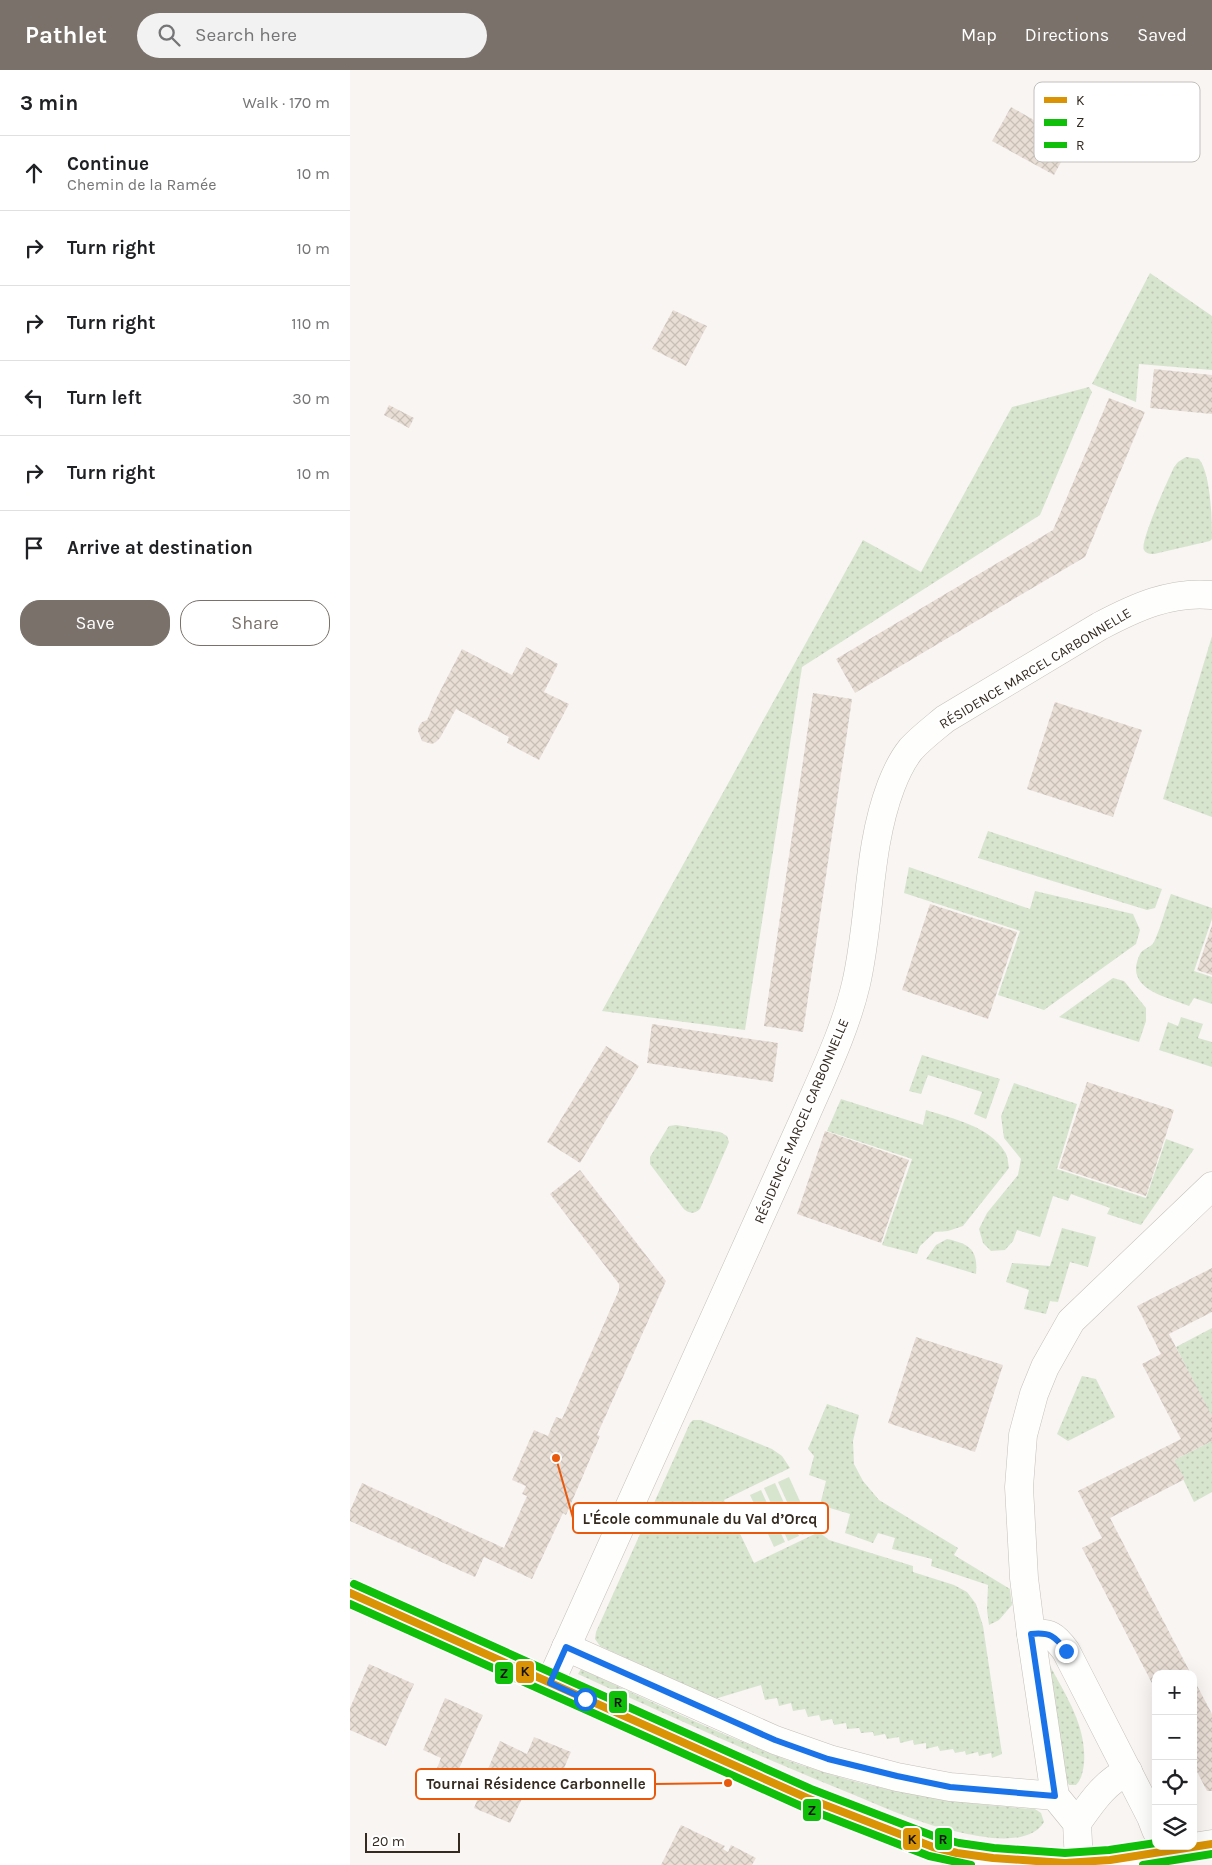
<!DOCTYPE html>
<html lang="en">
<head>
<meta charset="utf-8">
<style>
  body { margin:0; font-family:Karla,sans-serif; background:#f2f2f2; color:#202124 }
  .controls { position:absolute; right:15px; bottom:15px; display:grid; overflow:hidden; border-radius:10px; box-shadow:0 5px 20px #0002 }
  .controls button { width:45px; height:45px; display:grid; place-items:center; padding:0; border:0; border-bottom:1px solid #e0e0e0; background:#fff; color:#202124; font:25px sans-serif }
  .scale { position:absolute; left:15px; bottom:12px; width:95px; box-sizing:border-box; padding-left:5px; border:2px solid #342a20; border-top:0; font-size:14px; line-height:18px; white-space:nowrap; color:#342a20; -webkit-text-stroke:4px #fff; paint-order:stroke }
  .stop { position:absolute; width:15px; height:15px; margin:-11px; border:4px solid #1a73e8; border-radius:50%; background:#fff }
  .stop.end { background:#1a73e8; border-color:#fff; box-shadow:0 1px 5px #0008 }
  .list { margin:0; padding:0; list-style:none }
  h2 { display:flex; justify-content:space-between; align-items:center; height:65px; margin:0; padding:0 20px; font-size:21px }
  h2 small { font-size:16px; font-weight:400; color:#757577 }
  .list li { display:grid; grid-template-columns:32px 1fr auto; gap:15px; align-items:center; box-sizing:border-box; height:75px; padding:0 20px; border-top:1px solid #e0e0e0 }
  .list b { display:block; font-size:19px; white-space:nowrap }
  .list p { margin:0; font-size:16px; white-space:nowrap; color:#757577 }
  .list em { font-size:16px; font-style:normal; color:#757577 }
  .actions { display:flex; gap:10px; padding:15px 20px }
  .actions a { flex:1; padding:11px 0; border:1px solid #79716a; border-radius:20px; text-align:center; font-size:18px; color:#79716a }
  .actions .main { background:#79716a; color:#fff }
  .icon { flex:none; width:28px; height:28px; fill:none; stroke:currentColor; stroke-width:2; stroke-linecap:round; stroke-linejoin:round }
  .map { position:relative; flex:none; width:862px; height:1795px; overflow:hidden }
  header { display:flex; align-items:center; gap:30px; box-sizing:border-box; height:70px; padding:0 25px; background:#79716a; color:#fff }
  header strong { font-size:24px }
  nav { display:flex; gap:28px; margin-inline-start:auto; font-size:18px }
  .search { width:350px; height:45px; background:#f2f2f2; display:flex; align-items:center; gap:12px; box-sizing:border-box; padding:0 18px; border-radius:28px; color:#757577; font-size:19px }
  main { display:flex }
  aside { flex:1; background:#fff }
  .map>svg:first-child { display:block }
  .grass { fill:url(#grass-dots) }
  .park { fill:#d8e5ce }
  .building { fill:url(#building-cross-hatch) }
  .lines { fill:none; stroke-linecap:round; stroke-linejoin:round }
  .minor-casing { stroke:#c5bfb9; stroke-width:29 }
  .minor { stroke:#fefefd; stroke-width:28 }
  .bus-1-casing { stroke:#fff; stroke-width:11 }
  .bus-2-casing { stroke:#fff; stroke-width:11 }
  .bus-3-casing { stroke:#fff; stroke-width:11 }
  .bus-1 { stroke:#da9305; stroke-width:8 }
  .bus-2 { stroke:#10bf0a; stroke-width:8 }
  .bus-3 { stroke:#10bf0a; stroke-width:8 }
  .route { stroke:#1a73e8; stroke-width:6 }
  .labels { text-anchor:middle; stroke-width:4; stroke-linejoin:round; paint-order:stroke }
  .street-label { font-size:14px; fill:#342a20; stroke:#fff }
  .key { fill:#fff; stroke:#c2bfbc; stroke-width:1 }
  .key-label { font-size:14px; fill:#342a20 }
  .leader { fill:none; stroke:#e8590c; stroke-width:2 }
  .callout-dot { fill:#e8590c; stroke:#fff; stroke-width:2 }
  .callout { fill:#fff; stroke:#e8590c; stroke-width:2 }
  .callout-label { font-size:15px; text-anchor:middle; font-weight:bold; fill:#342a20 }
  .line-badge { stroke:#fff; stroke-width:2 }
  .pale-badge-label { font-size:14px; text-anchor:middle; font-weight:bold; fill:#111 }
</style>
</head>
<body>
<header>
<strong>Pathlet</strong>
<div class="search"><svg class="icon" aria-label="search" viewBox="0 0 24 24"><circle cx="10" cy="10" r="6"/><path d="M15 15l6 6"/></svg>Search here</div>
<nav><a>Map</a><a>Directions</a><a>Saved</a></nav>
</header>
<main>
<aside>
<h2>3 min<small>Walk · 170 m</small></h2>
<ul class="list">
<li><svg class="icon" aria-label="ahead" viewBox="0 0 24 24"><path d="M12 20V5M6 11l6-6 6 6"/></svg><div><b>Continue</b><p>Chemin de la Ramée</p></div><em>10 m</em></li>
<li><svg class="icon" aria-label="right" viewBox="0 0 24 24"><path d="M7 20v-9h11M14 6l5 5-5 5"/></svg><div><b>Turn right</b></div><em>10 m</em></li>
<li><svg class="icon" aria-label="right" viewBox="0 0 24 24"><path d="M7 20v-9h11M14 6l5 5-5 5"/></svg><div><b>Turn right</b></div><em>110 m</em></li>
<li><svg class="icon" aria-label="left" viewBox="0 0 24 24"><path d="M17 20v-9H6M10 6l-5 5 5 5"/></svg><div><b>Turn left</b></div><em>30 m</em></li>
<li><svg class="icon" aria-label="right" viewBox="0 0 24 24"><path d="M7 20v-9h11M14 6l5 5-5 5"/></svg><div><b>Turn right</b></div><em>10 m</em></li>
<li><svg class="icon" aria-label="arrive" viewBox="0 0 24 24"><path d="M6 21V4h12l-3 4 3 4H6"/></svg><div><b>Arrive at destination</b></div></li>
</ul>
<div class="actions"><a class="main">Save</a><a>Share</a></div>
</aside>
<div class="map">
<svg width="862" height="1795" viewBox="0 0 862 1795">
  <defs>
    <pattern id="grass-dots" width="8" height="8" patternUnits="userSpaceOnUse" patternTransform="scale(1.25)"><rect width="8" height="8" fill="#d8e5ce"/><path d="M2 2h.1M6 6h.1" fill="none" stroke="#bac5b1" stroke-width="1.8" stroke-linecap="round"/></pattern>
    <pattern id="building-cross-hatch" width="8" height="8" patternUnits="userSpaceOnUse" patternTransform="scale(1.25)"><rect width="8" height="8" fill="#e9ded6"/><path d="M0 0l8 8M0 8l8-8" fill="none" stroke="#c8bfb7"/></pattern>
  </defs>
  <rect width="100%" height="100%" fill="#f8f5f3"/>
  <g class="grass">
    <path d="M800 203 862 246V300L789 294 786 332 742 314Z"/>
    <path d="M739 317 742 322 690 445 452 597 395 960 252 941 513 470 571 502 662 337Z"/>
    <path d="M836 387 849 389C861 404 862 450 862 469L860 471 804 484C801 484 796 484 794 480 789 473 819 408 824 397L828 392Z"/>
    <path d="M862 566V747L813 729Z"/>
    <path d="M638 761 812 819 805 838 797 840 628 788Z"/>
    <path d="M559 797 680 839 685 821 783 844 790 860 786 874 694 940 648 925 670 861 554 823Z"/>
    <path d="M821 824 862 838V849L844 901 862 907V934L844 928 839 936C815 926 773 919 790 884 793 878 801 878 804 872 811 857 815 840 821 824Z"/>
    <path d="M763 908 774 911 796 938V951L789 972 709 947Z"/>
    <path d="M831 947 853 954 848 968 862 972V997L809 980 818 952 828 956Z"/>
    <path d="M572 985 650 1009 636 1049 624 1044 632 1022 578 1005 571 1024 559 1021Z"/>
    <path d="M664 1013 727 1034 707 1099 796 1128 816 1069 844 1079 791 1155 757 1144 760 1138 721 1124 718 1131 703 1126 690 1167 667 1160 663 1171 655 1180 641 1181 633 1173 629 1159 637 1143 668 1105 671 1089 654 1068 651 1046Z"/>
    <path d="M491 1029 573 1055 576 1040C604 1049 639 1056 655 1082 658 1086 658 1093 659 1098L613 1156 598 1161 585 1162 570 1176 567 1184 532 1175 562 1089 477 1061Z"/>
    <path d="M326 1055 370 1062 377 1066 379 1072 350 1139C345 1144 338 1144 333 1138L300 1094V1087L317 1059 319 1056Z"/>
    <path d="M712 1158 746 1167 738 1197 720 1192 708 1232 700 1231 696 1244 674 1239 679 1220 656 1212 662 1193 700 1196Z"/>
    <path d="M597 1169C620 1174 628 1180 626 1204L576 1189 586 1175Z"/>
    <path d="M862 1258V1348L826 1277Z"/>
    <path d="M732 1306 746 1309 765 1347 718 1371 707 1364Z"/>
    <path d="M477 1334 509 1345 503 1371 504 1394 513 1411 529 1430 608 1478 604 1485 660 1519 662 1535 649 1550 639 1555 637 1540 638 1515 581 1496 582 1489 542 1479 545 1468 528 1463 523 1473 495 1463 500 1444 470 1435 476 1411 459 1405 464 1386 458 1379Z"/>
    <path d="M343 1350H351L422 1379 432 1386 440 1398 374 1430 404 1493 469 1462 479 1470 563 1496V1502L604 1515 617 1522 626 1534 633 1556 652 1684 642 1688 641 1683 629 1686 628 1682 616 1685 615 1681 605 1683 603 1679 590 1681 588 1676 576 1679V1673L564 1675 563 1670 550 1673 549 1667 537 1669 535 1664 524 1666 523 1662 511 1663 509 1658 497 1659 496 1653 484 1655 482 1649 471 1651 469 1645 458 1647 455 1639 443 1641 441 1633 429 1636 427 1628 415 1630 411 1615 368 1628 361 1627 250 1576 245 1569 246 1562 340 1353Z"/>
    <path d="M862 1371V1422L844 1432 824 1390Z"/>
    <path d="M697 1590C714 1623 737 1655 734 1693 733 1701 732 1709 726 1715H719L716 1710Z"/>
    <path d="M231 1599C279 1621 327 1644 376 1665 403 1676 430 1688 457 1697 531 1722 607 1734 685 1739L691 1743 694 1752C680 1776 635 1768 613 1763 571 1755 531 1736 492 1720 403 1684 315 1644 228 1604Z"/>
  </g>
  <g class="park">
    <path d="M439 1407 463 1460 452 1465 428 1412Z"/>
    <path d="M425 1413 449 1466 438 1471 414 1418Z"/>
    <path d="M411 1420 435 1472 424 1477 400 1425Z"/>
  </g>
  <g class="building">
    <path d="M661 37 722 72 704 105 642 71Z"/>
    <path d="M323 240 357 256 336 296 302 279Z"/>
    <path d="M804 299 862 305V344L800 338Z"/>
    <path d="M759 328 795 342 735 487 505 623 486 589 703 460Z"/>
    <path d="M39 335 64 348 59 358 34 345Z"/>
    <path d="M176 577 208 594 194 622 219 634 189 690 157 673 159 667 106 639 90 668 86 672 82 674 72 671 68 661 69 656 72 652 77 650 86 629 112 579 162 605Z"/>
    <path d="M463 623 502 629 453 962 414 956Z"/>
    <path d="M705 632 792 660 763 747 677 719Z"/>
    <path d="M580 834 667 862 638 949 552 920Z"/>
    <path d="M862 855V905L847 900Z"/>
    <path d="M302 954 428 973 423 1012 297 993Z"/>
    <path d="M256 976 289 996 230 1093 197 1072Z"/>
    <path d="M737 1012 824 1040 796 1126 709 1098Z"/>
    <path d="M475 1061 559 1090 531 1173 447 1144Z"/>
    <path d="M230 1100 316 1211 247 1365 250 1366 216 1445 213 1443 182 1509 134 1487 125 1507 0 1451V1441L12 1413 154 1478 177 1426 172 1424 176 1416 162 1410 184 1360 198 1366 206 1347 212 1349 269 1220V1214L200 1124Z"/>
    <path d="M862 1198V1242L819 1264 862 1346V1371L824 1390 835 1409 760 1448 841 1604H806V1621L732 1478 752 1468 728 1421 831 1369 792 1294 811 1284 787 1236Z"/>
    <path d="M566 1267 653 1295 625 1382 538 1353Z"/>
    <path d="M19 1594 64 1614 36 1676 0 1660V1638Z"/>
    <path d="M843 1608 862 1644V1721H857L843 1694Z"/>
    <path d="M95 1628 133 1645 100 1719 82 1711 91 1688 73 1680Z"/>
    <path d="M184 1667 221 1682 205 1719 182 1709 160 1753 124 1738 130 1723 128 1722 150 1671 177 1684Z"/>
    <path d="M331 1755 375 1776 373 1779 378 1782 381 1775 406 1788 402 1795H311Z"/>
  </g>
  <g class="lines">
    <g class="minor-casing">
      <g id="minor">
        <path d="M0 1523 457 1728 583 1777 607 1783 643 1788 715 1793 760 1790 862 1774"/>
        <path d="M681 1564C700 1562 705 1566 716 1581L801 1747 806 1760"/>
        <path d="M216 1577 425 1670 479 1689 547 1707 600 1717 705 1726"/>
        <path d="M200 1613 454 1049C473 1005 495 961 506 914 521 849 517 779 541 716 546 703 552 690 561 679 571 668 583 659 595 649L750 556C786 537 821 521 862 525"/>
        <path d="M727 1753C742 1732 754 1713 778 1701"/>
        <path d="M729 1792 727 1753 705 1726 681 1564 674 1508 669 1417 673 1365 684 1324 695 1297 721 1251 862 1116"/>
      </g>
    </g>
    <use href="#minor" class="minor"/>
    <g class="bus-1-casing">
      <path id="bus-1" d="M0 1523 457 1728 583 1777 607 1783 643 1788 715 1793 760 1790 862 1774"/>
    </g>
    <g class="bus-2-casing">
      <g id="bus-2">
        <path d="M0 1534 453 1737 579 1786 621 1795"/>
        <path d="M793 1795 862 1784"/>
      </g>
    </g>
    <g class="bus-3-casing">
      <path id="bus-3" d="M4 1514 461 1719 586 1767 609 1773 644 1778 715 1783 759 1780 806 1773"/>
    </g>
    <use href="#bus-1" class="bus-1"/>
    <use href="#bus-2" class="bus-2"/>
    <use href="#bus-3" class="bus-3"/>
  </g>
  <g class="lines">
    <path class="route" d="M235 1629 200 1613 216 1577 425 1670 478 1689 547 1706 600 1717 705 1726 681 1564C700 1562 705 1566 716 1581"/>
  </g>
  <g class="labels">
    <g class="street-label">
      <text transform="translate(685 598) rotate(-31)" y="5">RÉSIDENCE MARCEL CARBONNELLE</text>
      <text transform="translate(451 1051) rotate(-67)" y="5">RÉSIDENCE MARCEL CARBONNELLE</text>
    </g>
  </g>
  <rect x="684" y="12" width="166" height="80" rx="8" class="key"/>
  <rect x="694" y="27" width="23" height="6" fill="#da9305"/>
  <rect x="694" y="49" width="23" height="7" fill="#10bf0a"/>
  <rect x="694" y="72" width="23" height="6" fill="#10bf0a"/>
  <g class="key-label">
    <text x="726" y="35">K</text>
    <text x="726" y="57">Z</text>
    <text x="726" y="80">R</text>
  </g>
  <path class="leader" d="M206 1388L223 1448M378 1713L305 1714"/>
  <g class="callout-dot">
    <circle cx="206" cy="1388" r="5"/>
    <circle cx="378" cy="1713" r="5"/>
  </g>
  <g class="callout">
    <rect x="223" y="1433" width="255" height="30" rx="5"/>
    <rect x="66" y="1699" width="239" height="30" rx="5"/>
  </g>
  <g class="callout-label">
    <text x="350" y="1454">L'École communale du Val d’Orcq</text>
    <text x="186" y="1719">Tournai Résidence Carbonnelle</text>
  </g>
  <g class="line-badge">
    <rect x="165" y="1590" width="20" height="24" rx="5" fill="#da9305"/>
    <rect x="144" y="1591" width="20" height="24" rx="5" fill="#10bf0a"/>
    <rect x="258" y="1620" width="20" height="24" rx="5" fill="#10bf0a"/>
    <rect x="452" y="1728" width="20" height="24" rx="5" fill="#10bf0a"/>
    <rect x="552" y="1757" width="19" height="24" rx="5" fill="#da9305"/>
    <rect x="584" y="1757" width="19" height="24" rx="5" fill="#10bf0a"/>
  </g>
  <g class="pale-badge-label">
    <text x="175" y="1606">K</text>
    <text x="154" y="1608">Z</text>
    <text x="268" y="1637">R</text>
    <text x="462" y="1745">Z</text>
    <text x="562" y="1774">K</text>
    <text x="593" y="1774">R</text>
  </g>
</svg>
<div class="controls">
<button>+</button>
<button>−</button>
<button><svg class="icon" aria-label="locate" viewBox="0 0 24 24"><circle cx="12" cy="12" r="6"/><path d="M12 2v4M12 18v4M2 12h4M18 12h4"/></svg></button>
<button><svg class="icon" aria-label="layers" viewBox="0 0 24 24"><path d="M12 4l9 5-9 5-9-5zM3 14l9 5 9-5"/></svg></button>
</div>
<div class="scale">20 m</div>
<div class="stop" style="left:235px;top:1629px"></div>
<div class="stop end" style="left:716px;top:1581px"></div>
</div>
</main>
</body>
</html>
